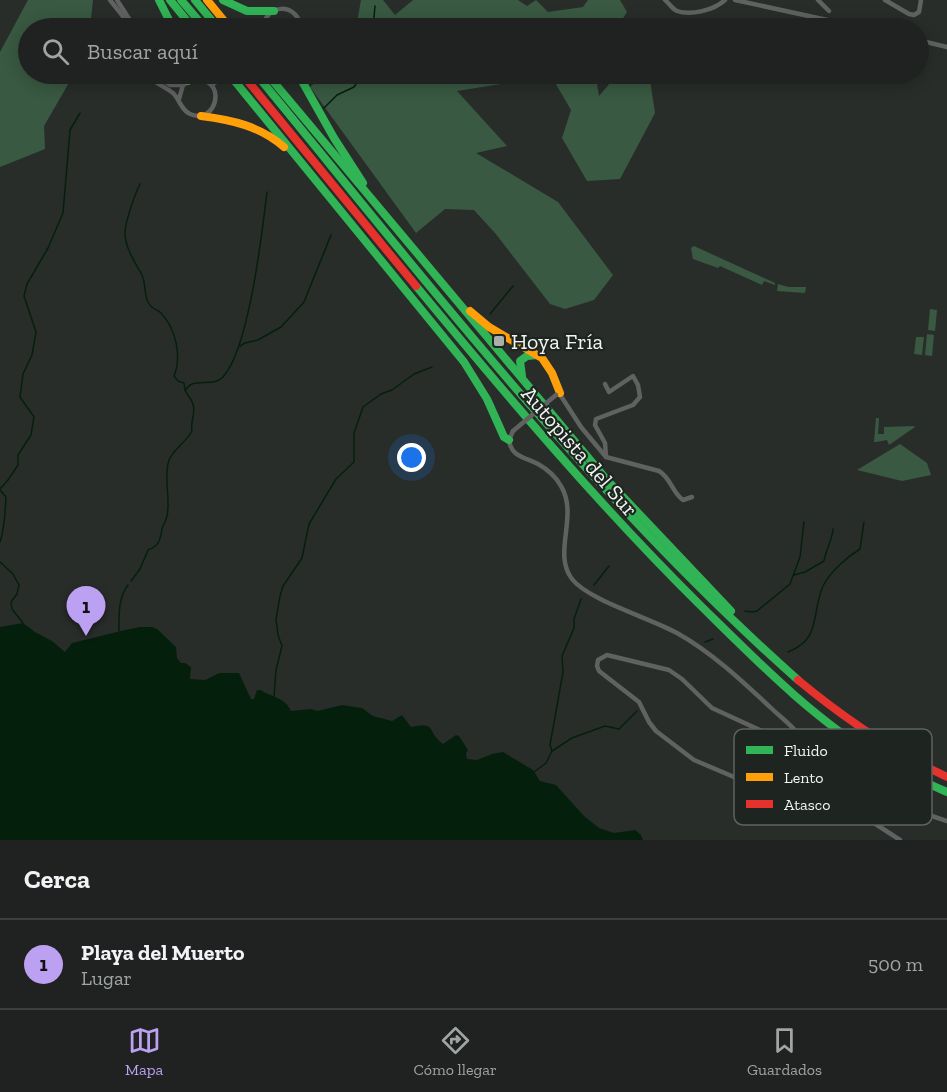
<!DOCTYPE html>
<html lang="es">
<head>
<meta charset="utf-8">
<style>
  body { margin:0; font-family:"Zilla Slab",serif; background:#272a29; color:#f1f3f6 }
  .you { position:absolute; left:412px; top:458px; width:21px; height:21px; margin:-15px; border:4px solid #fff; border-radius:50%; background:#1a73e8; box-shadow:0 0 0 9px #1a73e833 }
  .badge { display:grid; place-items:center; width:39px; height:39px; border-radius:50%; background:#bca0f2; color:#111; font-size:20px; font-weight:700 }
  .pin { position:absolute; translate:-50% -50px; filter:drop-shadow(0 2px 3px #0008) }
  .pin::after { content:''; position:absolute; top:32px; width:21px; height:18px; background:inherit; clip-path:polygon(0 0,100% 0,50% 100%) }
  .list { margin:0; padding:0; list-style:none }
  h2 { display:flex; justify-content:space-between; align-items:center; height:78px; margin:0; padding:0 24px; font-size:26px }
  h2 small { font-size:20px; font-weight:400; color:#a1a4a5 }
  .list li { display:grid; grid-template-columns:39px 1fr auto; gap:18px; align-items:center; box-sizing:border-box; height:90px; padding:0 24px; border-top:2px solid #3c3f3e }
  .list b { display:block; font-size:22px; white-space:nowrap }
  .list p { margin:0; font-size:20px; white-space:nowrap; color:#a1a4a5 }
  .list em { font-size:20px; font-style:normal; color:#a1a4a5 }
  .icon { flex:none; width:33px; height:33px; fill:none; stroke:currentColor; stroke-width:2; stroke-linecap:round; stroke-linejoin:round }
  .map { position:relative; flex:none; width:947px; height:840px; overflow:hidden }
  .search { position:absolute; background:#1f2220; box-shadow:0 3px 15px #0003; left:18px; right:18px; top:18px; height:66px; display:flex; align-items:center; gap:15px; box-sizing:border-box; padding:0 21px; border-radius:33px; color:#a1a4a5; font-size:22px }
  .sheet { height:168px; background:#1f2220 }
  nav { display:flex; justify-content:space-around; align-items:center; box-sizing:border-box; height:84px; border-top:2px solid #3c3f3e; background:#1f2220; font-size:16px; color:#a1a4a5 }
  nav a { display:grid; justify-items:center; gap:3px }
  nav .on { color:#bca0f2 }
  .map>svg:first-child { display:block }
  .green { fill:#395942 }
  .water { fill:#04200c }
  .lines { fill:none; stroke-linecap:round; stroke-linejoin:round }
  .stream { stroke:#04200c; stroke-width:1.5 }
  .street { stroke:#5f6260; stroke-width:4.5 }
  .fast { stroke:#30b455; stroke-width:8 }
  .slow { stroke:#ff9f0a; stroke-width:8 }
  .jam { stroke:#e5322d; stroke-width:8 }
  .street-bridge { stroke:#5f6260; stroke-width:4.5 }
  .poi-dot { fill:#aaafab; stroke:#1e2520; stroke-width:2 }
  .labels { text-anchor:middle; stroke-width:4.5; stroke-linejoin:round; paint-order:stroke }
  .poi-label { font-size:22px; fill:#f0f5f1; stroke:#1e2520; text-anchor:start }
  .street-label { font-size:22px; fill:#f0f5f1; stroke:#1e2520 }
  .key { fill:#1e2520; stroke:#5d635f; stroke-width:1.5 }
  .key-label { font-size:16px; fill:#f0f5f1 }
</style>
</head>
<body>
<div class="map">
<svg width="947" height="840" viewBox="0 0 947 840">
  <rect width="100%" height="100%" fill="#292d2a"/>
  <g class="green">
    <path d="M28 0H93L90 28H28V74H74L44 126 45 149 0 167V52Z"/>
    <path d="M361 0H383L395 15 413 0H518L527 6 536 0 548 12 583 7 588 0H620L627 12 617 28H356Z"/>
    <path d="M326 74H514L501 84 457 91 507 146 476 153 558 202 613 275 594 300 565 309 550 304 495 233 474 210 445 209 416 233 310 87Z"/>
    <path d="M550 74H597L596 78 599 96 617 75 639 74 650 80 655 113 620 179 587 181 562 138 571 110Z"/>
    <path d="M694 246 775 283V285L764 281 762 285 720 266 718 268 693 259 691 248Z"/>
    <path d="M778 284 788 287H806L805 293 777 291Z"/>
    <path d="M930 309 937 310 935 331 928 330Z"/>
    <path d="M927 334 934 335 932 356 925 355Z"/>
    <path d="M916 337H924L922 355 914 354Z"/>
    <path d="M876 418H879L878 434H884V427L914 426 915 427 889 445 887 440 876 442H874Z"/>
    <path d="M900 444 927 463 931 475 902 481 857 470Z"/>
  </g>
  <path class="water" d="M23 623 35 632 52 641 65 652 72 643 125 630 140 627H152L157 629 176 647 177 658 181 663H185L191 667 190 679 205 680 219 673H239L251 699H254L257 690H261C271 697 286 698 291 711L311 709 317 711 342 705 362 708 373 716 392 721 402 715 411 727C439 722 425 731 443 744L456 735 459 736 468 750 466 754 467 759 477 760 492 754 503 752 533 770 540 781 556 785 584 816 599 828 614 833 635 830 641 835 643 840H0V627Z"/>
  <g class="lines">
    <g class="stream">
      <path d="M373 28 375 6"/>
      <path d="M324 108 337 95 354 87 363 74"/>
      <path d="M140 184C135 194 125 222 125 233 125 248 135 262 142 275 146 284 144 295 148 302 151 309 157 309 161 313 176 329 182 356 174 376L178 381 184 383 185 390"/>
      <path d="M490 314 513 286"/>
      <path d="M240 346 245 343 258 340 281 327 304 302 331 235"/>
      <path d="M0 489 8 480 18 465V455L31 435 34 417 20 397 23 374 32 355 36 332 24 296 27 284 48 248 63 213 70 130 80 113"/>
      <path d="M0 490 6 497C5 512 5 528 0 542"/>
      <path d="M0 562 13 574 19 585 17 594 11 602 12 609 23 623"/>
      <path d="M794 575 805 572 824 561C826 549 832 541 833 529"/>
      <path d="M131 581 140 569 148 550C159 546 160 541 162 529 163 525 166 521 167 516 171 498 163 478 169 460 174 449 186 442 192 431 190 422 196 414 193 404 192 400 187 395 185 390 187 388 189 385 192 384 202 380 214 386 223 377 249 349 262 233 267 192"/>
      <path d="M594 585 609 566"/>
      <path d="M745 611 752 612 757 611 790 584 800 557 804 522"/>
      <path d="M119 631C119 615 118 598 128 585"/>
      <path d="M705 642 713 639"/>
      <path d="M788 652C822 639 811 613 823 586 830 572 847 557 860 549L864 522"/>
      <path d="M274 697 276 670 282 646 278 635 276 619 280 596 283 586 302 558 309 524 336 479 354 462V433L363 407 381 394 392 390 414 374 432 367"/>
      <path d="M552 751 550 745 563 672 562 656 574 628V619L581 599"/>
      <path d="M534 772 546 763 552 751 572 738 605 726 619 729 637 711"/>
    </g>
    <g class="street">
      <path d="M110 0 122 15 129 28"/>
      <path d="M117 0 135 28"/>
      <path d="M665 0C669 3 672 9 677 11 691 16 714 10 725 0"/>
      <path d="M735 0 864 28"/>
      <path d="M818 0 829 11"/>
      <path d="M885 0 909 14 914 15 919 12 921 0"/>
      <path d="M263 28C265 3 298 2 301 28"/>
      <path d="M918 40 947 47"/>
      <path d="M147 74C154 83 164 86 173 93 180 100 181 110 190 114 217 126 229 77 193 79L183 85 179 99"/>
      <path d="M154 74 170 85H183"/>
      <path d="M212 85 226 74"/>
      <path d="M605 384 609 392 633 376 638 385 640 397 633 405 596 419 595 425 605 443 606 457"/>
      <path d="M559 393 581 427 606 457 659 471C671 478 672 492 683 500L692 497"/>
      <path d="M513 431 509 440C511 457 525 457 538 464 547 469 556 477 561 486 579 516 552 553 572 579 588 600 650 618 677 633 711 652 741 680 770 707 779 716 791 724 799 735L803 736 837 764 865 782 932 816 947 821"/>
      <path d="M794 739C799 753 822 759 835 763"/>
      <path d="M805 739 802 746H794L712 708 682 679 669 670 607 655 598 660 597 666 599 671 639 702 649 722 656 731 694 760 800 805 820 811 854 816 874 823 900 840"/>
    </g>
    <g class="fast">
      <path d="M159 0 173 28"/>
      <path d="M170 0 193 28"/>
      <path d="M181 0 205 28"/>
      <path d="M195 0 218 28"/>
      <path d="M223 0 247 11H274"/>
      <path d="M229 74 464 362 487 399 504 437 509 440"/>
      <path d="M256 74C428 283 595 500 798 680"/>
      <path d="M267 74 607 480 731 611"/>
      <path d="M298 74 334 138 363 183"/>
      <path d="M188 81 189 74"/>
      <path d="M416 286C507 396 598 504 699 604 756 660 813 719 882 760 903 773 925 782 947 792"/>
      <path d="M522 376 520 361 527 356 538 355"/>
    </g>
    <g class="slow">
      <path d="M207 0 230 28"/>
      <path d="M201 116C232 120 260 126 284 147"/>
      <path d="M470 311 489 327 542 358 552 373 560 393"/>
    </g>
    <g class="jam">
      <path d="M242 74 416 286"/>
      <path d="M798 680C845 719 892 751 947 777"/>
    </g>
    <path class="street-bridge" d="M513 431 556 395"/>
  </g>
  <rect class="poi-dot" x="493" y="335" width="12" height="12" rx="3"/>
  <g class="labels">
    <g class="poi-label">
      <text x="511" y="349">Hoya Fría</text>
    </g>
    <g class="street-label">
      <text transform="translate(580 451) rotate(49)" y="8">Autopista del Sur</text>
    </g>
  </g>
  <rect x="734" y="729" width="198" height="96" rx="9" class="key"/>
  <rect x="746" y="746" width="27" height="8" fill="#30b455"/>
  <rect x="746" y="773" width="27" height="8" fill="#ff9f0a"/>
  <rect x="746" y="800" width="27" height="8" fill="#e5322d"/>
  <g class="key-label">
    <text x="784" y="756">Fluido</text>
    <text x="784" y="783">Lento</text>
    <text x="784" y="810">Atasco</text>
  </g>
</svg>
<div class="you"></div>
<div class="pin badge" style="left:86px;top:636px">1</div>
<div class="search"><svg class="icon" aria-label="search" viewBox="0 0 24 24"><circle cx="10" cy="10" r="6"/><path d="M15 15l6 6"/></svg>Buscar aquí</div>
</div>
<section class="sheet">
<h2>Cerca<small></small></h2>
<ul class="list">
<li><span class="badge">1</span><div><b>Playa del Muerto</b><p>Lugar</p></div><em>500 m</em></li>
</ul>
</section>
<nav>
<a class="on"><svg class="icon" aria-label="map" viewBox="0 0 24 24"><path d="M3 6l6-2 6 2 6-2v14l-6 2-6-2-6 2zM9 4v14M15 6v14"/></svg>Mapa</a>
<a><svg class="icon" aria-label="directions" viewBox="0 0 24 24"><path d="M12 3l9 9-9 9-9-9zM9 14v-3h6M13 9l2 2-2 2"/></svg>Cómo llegar</a>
<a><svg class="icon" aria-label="saved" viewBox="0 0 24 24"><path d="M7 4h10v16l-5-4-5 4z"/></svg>Guardados</a>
</nav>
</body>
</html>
